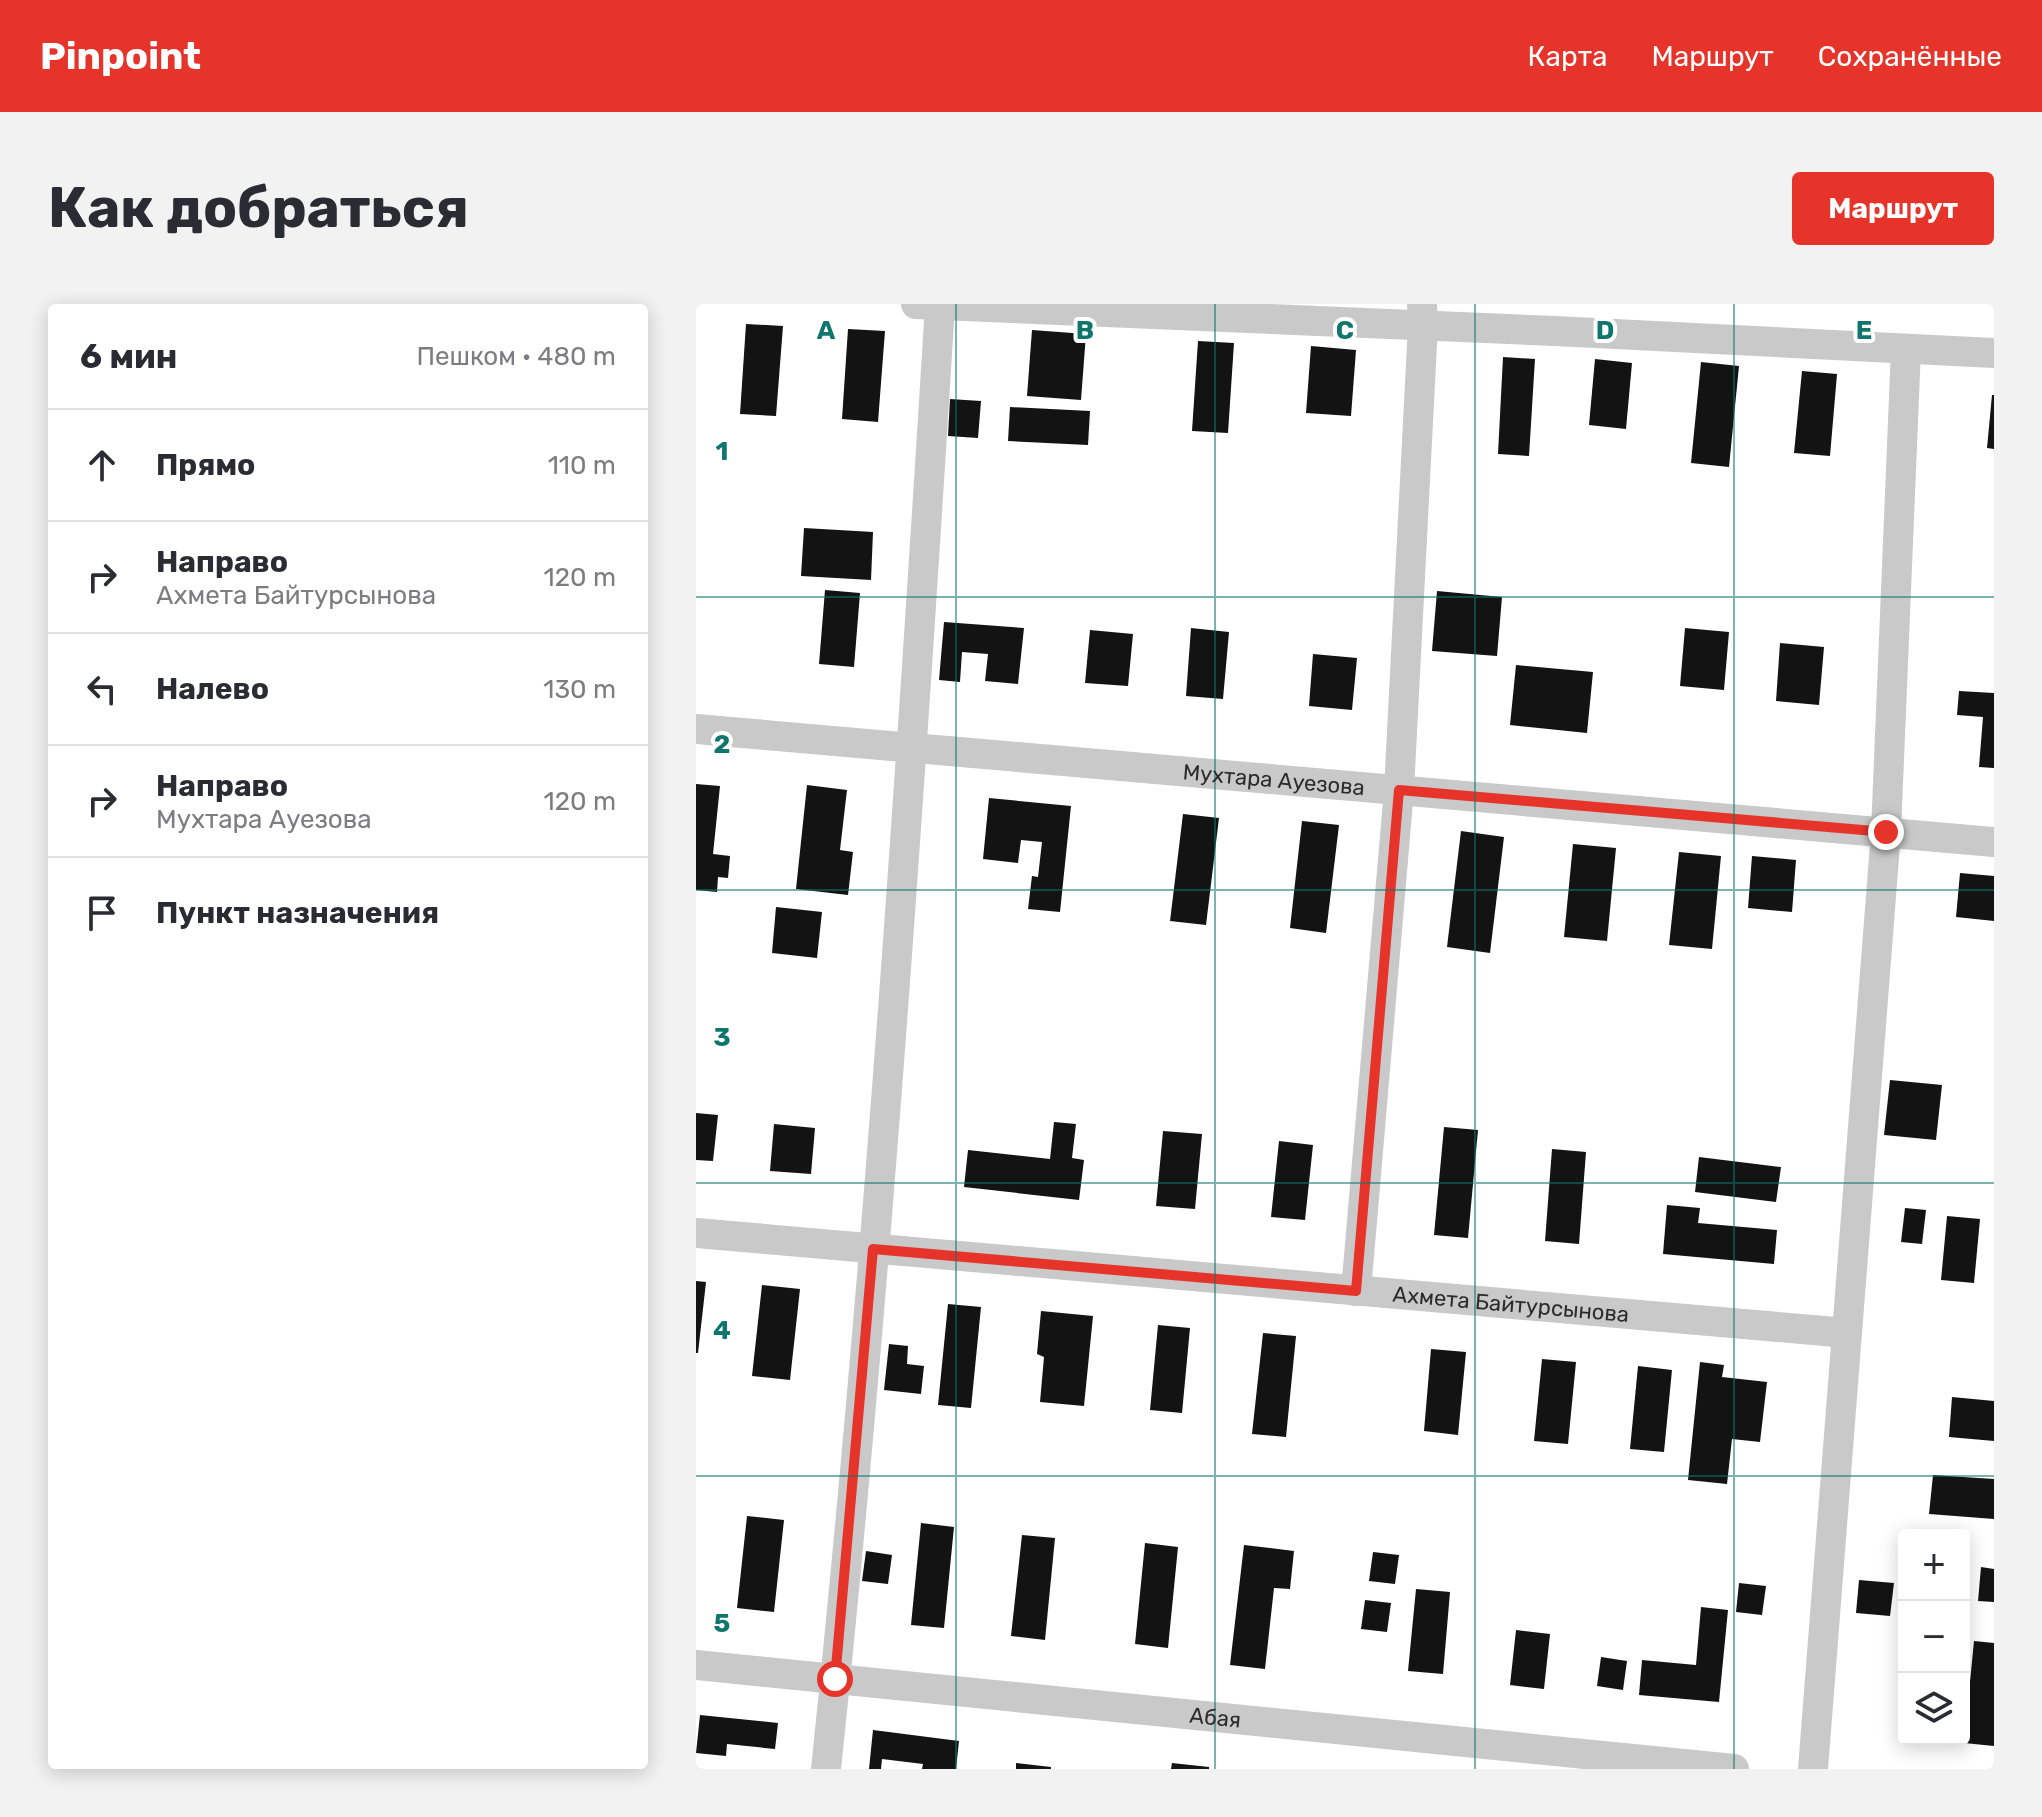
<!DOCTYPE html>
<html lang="ru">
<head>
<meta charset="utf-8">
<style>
  body { margin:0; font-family:Rubik,sans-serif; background:#f2f2f3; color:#2b2b33 }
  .controls { position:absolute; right:24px; bottom:24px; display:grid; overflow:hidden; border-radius:8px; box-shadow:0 4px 20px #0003 }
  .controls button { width:72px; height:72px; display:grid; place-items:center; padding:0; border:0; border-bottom:2px solid #e1e1e2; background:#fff; color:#2b2b33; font:40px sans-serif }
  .stop { position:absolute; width:24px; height:24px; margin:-18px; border:6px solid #e6342a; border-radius:50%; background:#fff }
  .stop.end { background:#e6342a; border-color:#fff; box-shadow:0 2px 8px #0008 }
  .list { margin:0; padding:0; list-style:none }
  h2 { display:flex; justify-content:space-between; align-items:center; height:104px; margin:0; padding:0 32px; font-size:34px }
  h2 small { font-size:26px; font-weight:400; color:#7c7c81 }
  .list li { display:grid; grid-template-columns:52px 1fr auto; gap:24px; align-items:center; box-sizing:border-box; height:112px; padding:0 32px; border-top:2px solid #e1e1e2 }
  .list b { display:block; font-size:30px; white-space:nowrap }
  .list p { margin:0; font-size:26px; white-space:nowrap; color:#7c7c81 }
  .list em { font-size:26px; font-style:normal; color:#7c7c81 }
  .icon { flex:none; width:44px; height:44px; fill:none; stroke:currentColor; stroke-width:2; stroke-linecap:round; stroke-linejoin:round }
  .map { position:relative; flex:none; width:1298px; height:1465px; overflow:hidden; border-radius:8px }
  header { display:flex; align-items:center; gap:48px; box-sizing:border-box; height:112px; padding:0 40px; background:#e6342a; color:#fff }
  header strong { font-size:38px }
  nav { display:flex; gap:44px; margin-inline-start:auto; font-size:28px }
  .intro { display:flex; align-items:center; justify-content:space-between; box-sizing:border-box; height:192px; padding:0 48px }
  h1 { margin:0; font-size:56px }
  .button { padding:20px 36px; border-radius:8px; background:#e6342a; color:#fff; font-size:28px; font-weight:700 }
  main { display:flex; gap:48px; padding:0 48px }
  aside { flex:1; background:#fff; border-radius:8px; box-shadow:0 4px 20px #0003 }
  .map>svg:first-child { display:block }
  .building { fill:#131313 }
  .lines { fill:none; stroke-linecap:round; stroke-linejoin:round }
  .minor { stroke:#c9c9c9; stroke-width:30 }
  .route { stroke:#e6342a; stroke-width:10 }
  .grid { fill:none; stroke:#0f766e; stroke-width:2; stroke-opacity:0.55 }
  .labels { text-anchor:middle; stroke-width:8; stroke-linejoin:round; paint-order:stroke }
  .street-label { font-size:22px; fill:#2c2c2c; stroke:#fff }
  .grid-label { font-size:26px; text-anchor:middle; font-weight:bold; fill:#0f766e; stroke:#fff; stroke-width:8; stroke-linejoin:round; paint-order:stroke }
</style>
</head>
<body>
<header>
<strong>Pinpoint</strong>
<nav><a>Карта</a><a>Маршрут</a><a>Сохранённые</a></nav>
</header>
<div class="intro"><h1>Как добраться</h1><a class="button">Маршрут</a></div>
<main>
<aside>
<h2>6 мин<small>Пешком · 480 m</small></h2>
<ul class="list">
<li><svg class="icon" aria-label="ahead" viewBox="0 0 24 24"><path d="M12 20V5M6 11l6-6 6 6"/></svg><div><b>Прямо</b></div><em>110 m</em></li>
<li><svg class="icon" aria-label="right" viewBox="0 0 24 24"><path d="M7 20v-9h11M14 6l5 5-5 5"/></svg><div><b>Направо</b><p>Ахмета Байтурсынова</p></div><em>120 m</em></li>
<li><svg class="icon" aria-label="left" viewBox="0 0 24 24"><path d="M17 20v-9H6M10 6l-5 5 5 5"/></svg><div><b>Налево</b></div><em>130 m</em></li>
<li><svg class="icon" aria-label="right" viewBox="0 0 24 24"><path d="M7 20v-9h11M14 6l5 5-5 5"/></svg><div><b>Направо</b><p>Мухтара Ауезова</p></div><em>120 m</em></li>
<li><svg class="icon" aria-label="arrive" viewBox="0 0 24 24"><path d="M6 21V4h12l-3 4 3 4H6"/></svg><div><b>Пункт назначения</b></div></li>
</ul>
</aside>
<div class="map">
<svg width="1298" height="1465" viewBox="0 0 1298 1465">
  <rect width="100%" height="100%" fill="#fff"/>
  <g class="building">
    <path d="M50 20 87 22 80 112 44 110Z"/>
    <path d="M152 25 189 27 182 118 146 115Z"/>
    <path d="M336 26 390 30 385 96 331 92Z"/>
    <path d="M502 37 538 39 532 129 496 127Z"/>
    <path d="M615 42 660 46 655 112 610 109Z"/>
    <path d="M807 53 839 55 833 152 802 150Z"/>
    <path d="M899 55 936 59 930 125 893 121Z"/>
    <path d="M1005 58 1043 62 1033 163 995 159Z"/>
    <path d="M1106 67 1141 70 1134 152 1098 149Z"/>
    <path d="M1296 91H1298V145L1291 144Z"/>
    <path d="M254 95 285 97 282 134 252 132Z"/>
    <path d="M314 103 394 107 392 141 312 137Z"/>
    <path d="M108 224 177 228 175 276 105 272Z"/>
    <path d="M129 286 164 289 158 363 123 360Z"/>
    <path d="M741 287 806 293 801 352 736 347Z"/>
    <path d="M248 318 328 324 322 380 289 377 292 350 266 348 264 378 243 376Z"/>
    <path d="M495 324 533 328 527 395 490 392Z"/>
    <path d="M989 324 1033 328 1028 386 984 382Z"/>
    <path d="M394 326 437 330 432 382 389 379Z"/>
    <path d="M1084 339 1128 343 1123 401 1080 397Z"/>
    <path d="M617 350 661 354 656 406 613 402Z"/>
    <path d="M820 361 897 368 891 429 814 421Z"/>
    <path d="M1263 387 1298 389V464L1283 463 1287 413 1261 411Z"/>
    <path d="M0 480 24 482 17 550 34 552 32 574 22 573 21 588 0 586Z"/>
    <path d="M111 481 151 486 144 546 157 548 152 591 100 585Z"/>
    <path d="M293 494 375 502 364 608 332 605 336 572 342 573 346 538 325 536 322 559 287 555Z"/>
    <path d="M487 510 523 514 510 621 474 617Z"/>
    <path d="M606 517 643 521 630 629 594 624Z"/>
    <path d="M765 527 808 533 794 649 751 643Z"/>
    <path d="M877 540 920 544 911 637 868 633Z"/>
    <path d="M983 548 1025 552 1016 645 973 641Z"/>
    <path d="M1056 552 1100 556 1096 608 1052 604Z"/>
    <path d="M1264 569 1298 572V617L1260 613Z"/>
    <path d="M80 603 126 608 121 654 76 649Z"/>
    <path d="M1194 776 1246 781 1240 836 1188 831Z"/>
    <path d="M0 809 22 811 17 857 0 856Z"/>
    <path d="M358 818 380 820 376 854 388 856 383 896 268 883 272 846 354 855Z"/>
    <path d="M78 820 119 824 115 870 74 867Z"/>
    <path d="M748 823 782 826 772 934 738 931Z"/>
    <path d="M467 827 506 830 499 905 460 902Z"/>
    <path d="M583 837 617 841 609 916 575 913Z"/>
    <path d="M856 845 890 848 883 940 849 937Z"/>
    <path d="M1003 853 1085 863 1080 898 999 888Z"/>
    <path d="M971 901 1004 904 1002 919 1081 926 1078 960 967 950Z"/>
    <path d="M1209 904 1230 906 1226 940 1205 938Z"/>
    <path d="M1251 912 1284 915 1278 979 1245 976Z"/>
    <path d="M0 977 10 978 2 1049H0Z"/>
    <path d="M66 981 104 985 94 1076 56 1072Z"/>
    <path d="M252 1000 285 1003 275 1104 242 1101Z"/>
    <path d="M345 1007 397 1012 388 1102 344 1098 348 1053 341 1050Z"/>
    <path d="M462 1021 494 1024 486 1109 454 1106Z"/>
    <path d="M567 1029 600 1032 590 1133 556 1130Z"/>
    <path d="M193 1040 212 1042 211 1060 228 1062 225 1090 188 1086Z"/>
    <path d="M735 1045 770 1048 762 1131 728 1127Z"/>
    <path d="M846 1055 880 1058 872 1140 838 1137Z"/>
    <path d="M1004 1058 1028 1061 1026 1073 1071 1078 1064 1138 1036 1135 1031 1180 992 1176Z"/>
    <path d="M942 1062 976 1066 968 1148 934 1145Z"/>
    <path d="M1256 1093 1298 1097V1137L1253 1133Z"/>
    <path d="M1237 1171 1298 1175V1215L1233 1210Z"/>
    <path d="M51 1212 88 1216 78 1308 41 1304Z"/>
    <path d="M225 1219 258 1223 248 1324 215 1321Z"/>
    <path d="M326 1231 359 1234 349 1336 315 1332Z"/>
    <path d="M449 1239 482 1243 472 1344 439 1340Z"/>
    <path d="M548 1241 598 1247 594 1285 578 1284 569 1365 534 1361Z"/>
    <path d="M170 1247 196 1251 192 1280 166 1277Z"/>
    <path d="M677 1248 703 1251 699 1280 673 1277Z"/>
    <path d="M1285 1263 1298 1265V1298L1282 1297Z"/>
    <path d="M1163 1276 1198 1279 1194 1312 1160 1309Z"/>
    <path d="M1043 1279 1070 1282 1066 1311 1040 1308Z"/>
    <path d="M720 1285 754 1288 747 1370 712 1367Z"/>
    <path d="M669 1296 695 1299 691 1328 665 1325Z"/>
    <path d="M1005 1303 1032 1306 1023 1398 943 1391 946 1356 1000 1361Z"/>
    <path d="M820 1326 854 1330 848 1385 814 1381Z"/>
    <path d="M1278 1337 1298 1339V1442L1268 1439Z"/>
    <path d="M905 1353 931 1357 927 1386 901 1382Z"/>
    <path d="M4 1411 82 1419 79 1445 31 1440 30 1452 0 1449Z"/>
    <path d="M177 1426 263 1437 260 1465H226L227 1460 186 1455 185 1465H173Z"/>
    <path d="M320 1459 355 1463V1465H320Z"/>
    <path d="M476 1459 513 1463V1465H475Z"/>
  </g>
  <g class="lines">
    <g class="minor">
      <path d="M220 0 859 27 1298 49"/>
      <path id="s1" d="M0 425 1298 538"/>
      <path id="s2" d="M0 929 1151 1029"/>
      <path d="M660 987 703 486 727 21 726 0"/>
      <path id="s3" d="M0 1361 1038 1465"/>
      <path d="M130 1465C181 978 214 489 244 1"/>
      <path d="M1117 1465 1190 528 1210 45"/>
    </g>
  </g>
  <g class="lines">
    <path class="route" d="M139 1375 177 945 660 987 703 486 1190 528"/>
  </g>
  <path class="grid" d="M260 0V1465M519 0V1465M779 0V1465M1038 0V1465M0 293H1298M0 586H1298M0 879H1298M0 1172H1298"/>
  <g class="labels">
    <g class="street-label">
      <text dy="8" stroke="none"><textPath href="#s1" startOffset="580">Мухтара Ауезова</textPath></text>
      <text dy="8" stroke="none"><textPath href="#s2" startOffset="818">Ахмета Байтурсынова</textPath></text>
      <text dy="8" stroke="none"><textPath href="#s3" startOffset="522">Абая</textPath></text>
    </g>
  </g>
  <g class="grid-label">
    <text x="130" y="35">A</text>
    <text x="389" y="35">B</text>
    <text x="649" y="35">C</text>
    <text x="909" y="35">D</text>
    <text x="1168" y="35">E</text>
    <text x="26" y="156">1</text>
    <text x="26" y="449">2</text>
    <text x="26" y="742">3</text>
    <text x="26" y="1035">4</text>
    <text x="26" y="1328">5</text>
  </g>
</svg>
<div class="controls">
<button>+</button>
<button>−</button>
<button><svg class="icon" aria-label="layers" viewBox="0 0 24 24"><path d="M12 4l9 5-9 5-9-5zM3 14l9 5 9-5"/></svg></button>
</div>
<div class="stop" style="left:139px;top:1375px"></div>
<div class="stop end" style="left:1190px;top:528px"></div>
</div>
</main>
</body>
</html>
